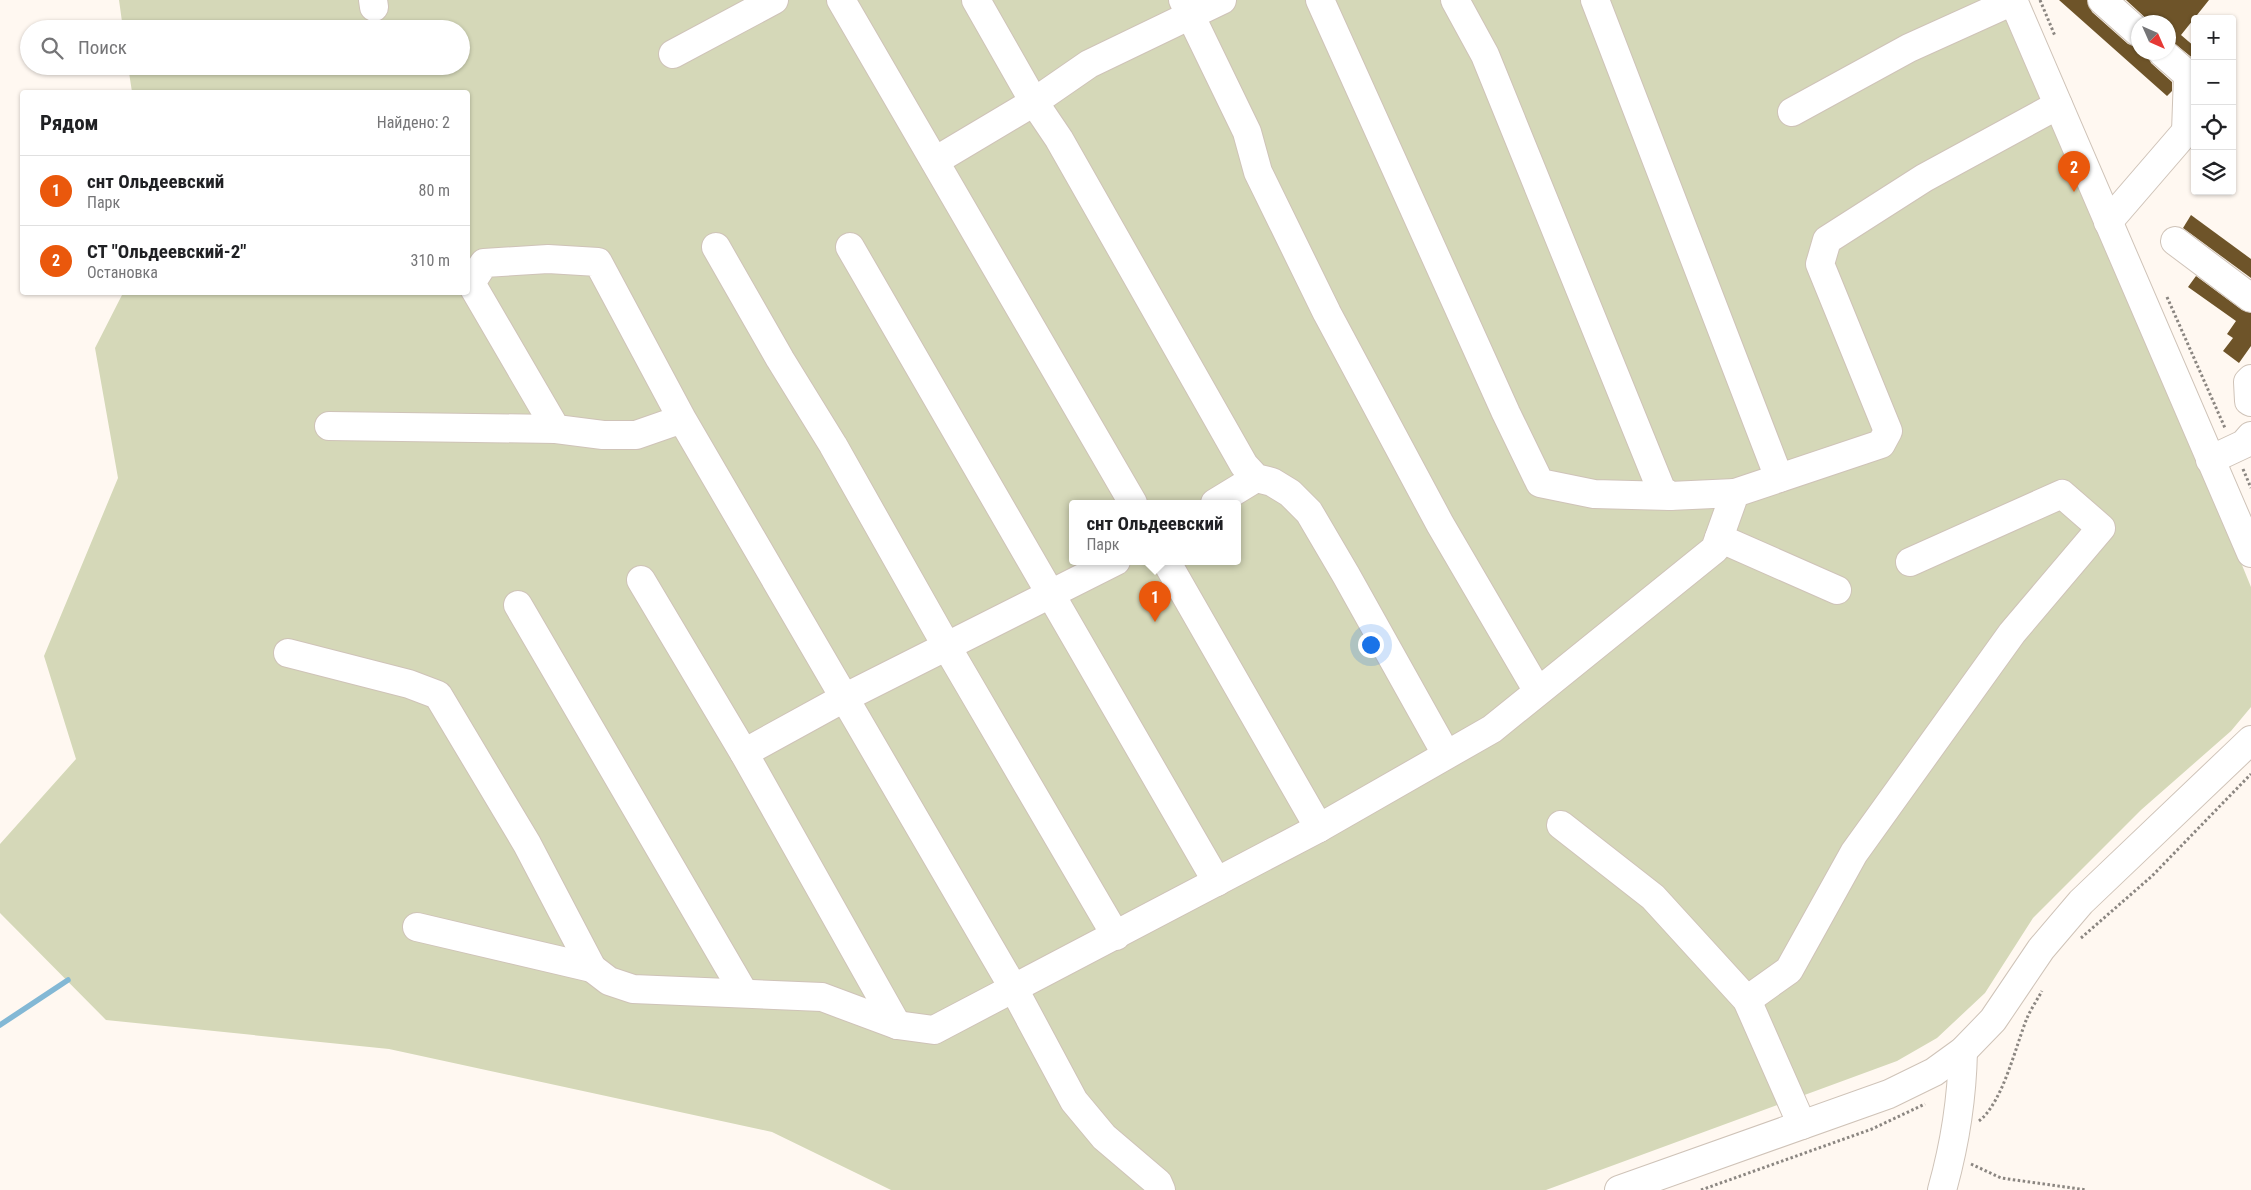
<!DOCTYPE html>
<html lang="ru">
<head>
<meta charset="utf-8">
<style>
  body { margin:0; font-family:"Roboto Condensed",sans-serif; background:#f2f2f2; color:#202124 }
  .controls { position:absolute; right:15px; top:15px; display:grid; overflow:hidden; border-radius:5px; box-shadow:0 1px 4px #0004 }
  .controls button { width:45px; height:45px; display:grid; place-items:center; padding:0; border:0; border-bottom:1px solid #e0e0e0; background:#fff; color:#202124; font:25px sans-serif }
  .compass { position:absolute; left:2131px; top:15px; width:45px; height:45px; border-radius:50%; background:#fff; box-shadow:0 1px 4px #0004; rotate:135deg }
  .you { position:absolute; left:1370px; top:644px; width:18px; height:18px; margin:-12px; border:4px solid #fff; border-radius:50%; background:#1a73e8; box-shadow:0 0 0 8px #1a73e833 }
  .badge { display:grid; place-items:center; width:32px; height:32px; border-radius:50%; background:#ea580c; color:#fff; font-size:16px; font-weight:700 }
  .pin { position:absolute; translate:-50% -41px; filter:drop-shadow(0 1px 2px #0008) }
  .pin::after { content:''; position:absolute; top:26px; width:18px; height:15px; background:inherit; clip-path:polygon(0 0,100% 0,50% 100%) }
  .popup { position:absolute; left:1069px; top:500px; width:172px; height:65px; box-sizing:border-box; display:grid; place-content:center; border-radius:5px; background:#fff; filter:drop-shadow(0 1px 4px #0005); font-size:16px; white-space:nowrap; color:#757577 }
  .popup b { font-size:19px; color:#202124 }
  .popup::after { content:''; position:absolute; left:50%; top:100%; margin-left:-10px; border:10px solid transparent; border-top-color:#fff }
  .list { margin:0; padding:0; list-style:none }
  h2 { display:flex; justify-content:space-between; align-items:center; height:65px; margin:0; padding:0 20px; font-size:21px }
  h2 small { font-size:16px; font-weight:400; color:#757577 }
  .list li { display:grid; grid-template-columns:32px 1fr auto; gap:15px; align-items:center; box-sizing:border-box; height:70px; padding:0 20px; border-top:1px solid #e0e0e0 }
  .list b { display:block; font-size:19px; white-space:nowrap }
  .list p { margin:0; font-size:16px; white-space:nowrap; color:#757577 }
  .list em { font-size:16px; font-style:normal; color:#757577 }
  .icon { flex:none; width:28px; height:28px; fill:none; stroke:currentColor; stroke-width:2; stroke-linecap:round; stroke-linejoin:round }
  .map { position:relative; flex:none; width:2251px; height:1190px; overflow:hidden }
  .search { position:absolute; background:#fff; box-shadow:0 1px 4px #0004; left:20px; top:20px; width:450px; height:55px; display:flex; align-items:center; gap:12px; box-sizing:border-box; padding:0 18px; border-radius:28px; color:#757577; font-size:19px }
  .panel { position:absolute; background:#fff; box-shadow:0 1px 4px #0004; left:20px; top:90px; width:450px; height:205px; border-radius:5px }
  .map>svg:first-child { display:block }
  .green { fill:#d5d8b8; fill-rule:evenodd }
  .lines { fill:none; stroke-linecap:round; stroke-linejoin:round }
  .stream { stroke:#83b8d5; stroke-width:5.5 }
  .building { fill:#6e5429 }
  .minor-casing { stroke:#cfc3b8; stroke-width:30 }
  .path { stroke:#8b8681; stroke-width:3; stroke-dasharray:2.5 2.5; stroke-linecap:butt }
  .minor { stroke:#fff; stroke-width:28 }
</style>
</head>
<body>
<div class="map">
<svg width="2251" height="1190" viewBox="0 0 2251 1190">
  <rect width="100%" height="100%" fill="#fff8f1"/>
  <path class="green" d="M119 0H1997L2208 482 2251 587V707L2231 731 2141 810 2033 918 1985 993 1937 1038 1897 1061 1546 1190H891L772 1132 389 1049 106 1020 0 913V844L76 759 44 656 118 478 95 348 123 293 468 292V92H132L128 66H461V29H123ZM1072 503H1238V561H1072Z"/>
  <g class="lines">
    <path class="stream" d="M0 1025 68 980"/>
  </g>
  <g class="building">
    <path d="M2059 0H2087L2092 12 2128 44 2138 47V52H2147L2151 63 2172 82V91L2167 96Z"/>
    <path d="M2126 0H2209L2181 35 2195 47V60L2168 38V22H2150Z"/>
    <path d="M2191 215 2251 259V278L2183 228Z"/>
    <path d="M2196 276 2242 310 2251 313V346L2239 363 2223 351 2233 338 2227 334 2236 321 2188 287Z"/>
  </g>
  <g class="lines">
    <g class="minor-casing">
      <g id="minor">
        <path d="M373 0 374 7"/>
        <path d="M841 0 1133 503"/>
        <path d="M976 0 1034 102 1059 139 1244 465 1256 478 1272 482 1290 493 1309 512 1346 575 1446 754"/>
        <path d="M1183 0 1247 132 1258 172 1327 313 1440 524 1537 690"/>
        <path d="M1320 0 1506 413 1540 483 1594 494 1670 496"/>
        <path d="M1455 0 1485 55 1661 489 1670 496 1735 493"/>
        <path d="M1595 0 1779 478"/>
        <path d="M2013 0 2251 553"/>
        <path d="M2102 0 2138 32"/>
        <path d="M2162 52 2188 75 2186 132"/>
        <path d="M673 54 774 0"/>
        <path d="M1792 112 1909 48 2013 1"/>
        <path d="M935 161 1034 102 1089 64 1222 0"/>
        <path d="M2108 222 2195 121"/>
        <path d="M2175 241 2251 298"/>
        <path d="M716 247 780 359 833 445 947 647 1116 936"/>
        <path d="M850 247 1217 882"/>
        <path d="M2251 379 2248 382 2249 401 2251 402"/>
        <path d="M682 419 636 435H603L556 429 471 283 484 263 548 259 598 262 682 419 1014 989 1074 1101 1104 1137 1158 1183 1161 1190"/>
        <path d="M329 426 556 429"/>
        <path d="M2210 460 2244 444 2251 436"/>
        <path d="M1215 503 1256 478"/>
        <path d="M1719 538 1837 590"/>
        <path d="M1166 561 1319 828"/>
        <path d="M641 580 744 753 897 1025"/>
        <path d="M518 605 744 993"/>
        <path d="M288 653 409 684 438 695 527 844 592 968 609 981 633 989 822 997 897 1025 934 1030 1319 828 1492 729 1715 549 1735 493 1881 444 1888 431 1820 264 1827 240 1924 178 2058 105"/>
        <path d="M744 753 844 698 1116 561"/>
        <path d="M1561 825 1653 897 1747 1000 1802 1125"/>
        <path d="M417 927 592 968"/>
        <path d="M1747 1000 1789 970 1854 853 2012 633 2101 528 2062 494 1910 562"/>
        <path d="M1619 1190 1889 1094 1934 1072 1963 1051 1993 1020 2041 949 2081 902 2251 740"/>
        <path d="M1942 1190C1955 1144 1962 1099 1963 1051"/>
      </g>
    </g>
    <g class="path">
      <path d="M2040 0 2055 36"/>
      <path d="M2167 297 2225 428"/>
      <path d="M2243 469 2251 488"/>
      <path d="M2081 938 2152 876 2251 774"/>
      <path d="M1979 1121C2003 1102 2015 1048 2027 1018 2031 1009 2037 1000 2042 991"/>
      <path d="M1971 1164 2001 1178 2087 1190"/>
      <path d="M1701 1190 1872 1129 1925 1104"/>
    </g>
    <use href="#minor" class="minor"/>
  </g>
</svg>
<div class="controls">
<button>+</button>
<button>−</button>
<button><svg class="icon" aria-label="locate" viewBox="0 0 24 24"><circle cx="12" cy="12" r="6"/><path d="M12 2v4M12 18v4M2 12h4M18 12h4"/></svg></button>
<button><svg class="icon" aria-label="layers" viewBox="0 0 24 24"><path d="M12 4l9 5-9 5-9-5zM3 14l9 5 9-5"/></svg></button>
</div>
<svg class="compass" viewBox="-18 -18 36 36"><path d="M0-13l5 13h-10z" fill="#e53935"/><path d="M0 13l5-13h-10z" fill="#757577"/></svg>
<div class="you"></div>
<div class="pin badge" style="left:1155px;top:622px">1</div>
<div class="popup"><b>снт Ольдеевский</b>Парк</div>
<div class="pin badge" style="left:2074px;top:192px">2</div>
<div class="search"><svg class="icon" aria-label="search" viewBox="0 0 24 24"><circle cx="10" cy="10" r="6"/><path d="M15 15l6 6"/></svg>Поиск</div>
<section class="panel">
<h2>Рядом<small>Найдено: 2</small></h2>
<ul class="list">
<li><span class="badge">1</span><div><b>снт Ольдеевский</b><p>Парк</p></div><em>80 m</em></li>
<li><span class="badge">2</span><div><b>СТ &quot;Ольдеевский-2&quot;</b><p>Остановка</p></div><em>310 m</em></li>
</ul>
</section>
</div>
</body>
</html>
